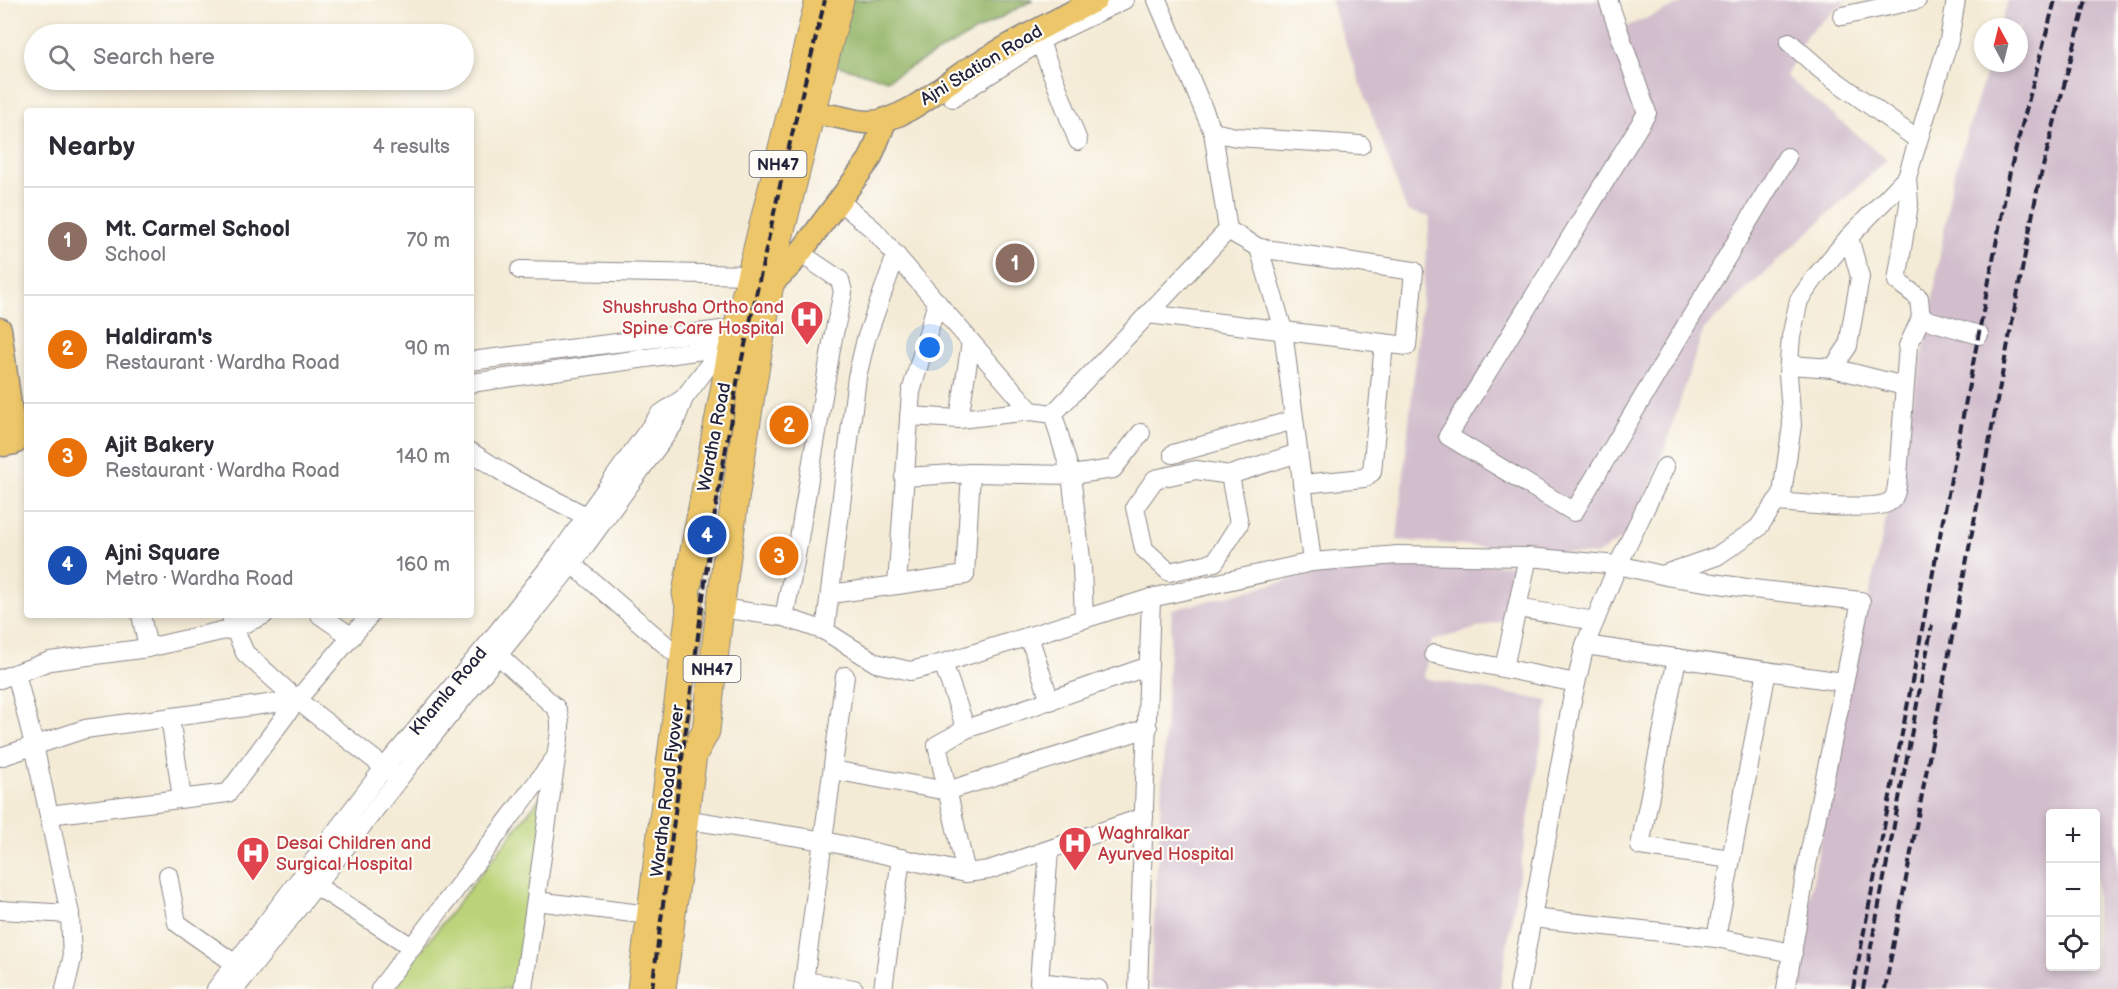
<!DOCTYPE html>
<html lang="en">
<head>
<meta charset="utf-8">
<style>
  body { margin:0; font-family:"Balsamiq Sans",sans-serif; background:#f7f7f7; color:#2b2b33 }
  .controls { position:absolute; right:18px; bottom:18px; display:grid; overflow:hidden; border-radius:6px; box-shadow:0 3px 9px #0003 }
  .controls button { width:54px; height:54px; display:grid; place-items:center; padding:0; border:0; border-bottom:2px solid #e1e1e2; background:#fff; color:#2b2b33; font:30px sans-serif }
  .compass { position:absolute; left:1974px; top:18px; width:54px; height:54px; border-radius:50%; background:#fff; box-shadow:0 3px 9px #0003; rotate:353deg }
  .you { position:absolute; left:930px; top:348px; width:21px; height:21px; margin:-15px; border:4px solid #fff; border-radius:50%; background:#1a73e8; box-shadow:0 0 0 9px #1a73e833 }
  .badge { display:grid; place-items:center; width:39px; height:39px; border-radius:50%; background:#d1495b; color:#fff; font-size:20px; font-weight:700 }
  .pin { position:absolute; translate:-50% -50%; border:3px solid #fff; box-shadow:0 2px 6px #0006 }
  .list { margin:0; padding:0; list-style:none }
  h2 { display:flex; justify-content:space-between; align-items:center; height:78px; margin:0; padding:0 24px; font-size:26px }
  h2 small { font-size:20px; font-weight:400; color:#7c7c81 }
  .list li { display:grid; grid-template-columns:39px 1fr auto; gap:18px; align-items:center; box-sizing:border-box; height:108px; padding:0 24px; border-top:2px solid #e1e1e2 }
  .list b { display:block; font-size:22px; white-space:nowrap }
  .list p { margin:0; font-size:20px; white-space:nowrap; color:#7c7c81 }
  .list em { font-size:20px; font-style:normal; color:#7c7c81 }
  .icon { flex:none; width:33px; height:33px; fill:none; stroke:currentColor; stroke-width:2; stroke-linecap:round; stroke-linejoin:round }
  .map { position:relative; flex:none; width:2118px; height:989px; overflow:hidden }
  .search { position:absolute; background:#fff; box-shadow:0 3px 9px #0003; left:24px; top:24px; width:450px; height:66px; display:flex; align-items:center; gap:15px; box-sizing:border-box; padding:0 21px; border-radius:33px; color:#7c7c81; font-size:22px }
  .panel { position:absolute; background:#fff; box-shadow:0 3px 9px #0003; left:24px; top:108px; width:450px; height:510px; border-radius:6px }
  .map>svg:first-child { display:block }
  .industrial { fill:#d1bdcc; fill-rule:evenodd }
  .green { fill:#bbd378; stroke:#6e7a5a; stroke-width:1.5 }
  .forest { fill:#94b568; stroke:#5b6c52; stroke-width:1.5 }
  .lines { fill:none; stroke-linecap:round; stroke-linejoin:round }
  .minor-casing { stroke:#8b8688; stroke-width:20 }
  .major-casing { stroke:#8b8688; stroke-width:25 }
  .highway-casing { stroke:#8b8688; stroke-width:29 }
  .minor { stroke:#fff; stroke-width:18 }
  .major { stroke:#ecc669; stroke-width:22 }
  .highway { stroke:#ecc669; stroke-width:27 }
  .rail { stroke:#22223b; stroke-width:4; stroke-dasharray:9 4.5; stroke-linecap:butt }
  .labels { text-anchor:middle; stroke-width:4.5; stroke-linejoin:round; paint-order:stroke }
  .shield { fill:#fdfcf7; stroke:#646373; stroke-width:1.5 }
  .shield-label { font-size:16px; font-weight:bold; fill:#22223b }
  .street-label { font-size:18px; fill:#22223b; stroke:#fdfcf7 }
  .health-label { font-size:18px; fill:#be3a42; stroke:#fdfcf7; text-anchor:start }
</style>
</head>
<body>
<div class="map">
<svg width="2118" height="989" viewBox="0 0 2118 989">
  <rect width="100%" height="100%" fill="#fdfcf7"/>
  <filter id="ink" filterUnits="userSpaceOnUse"><feTurbulence type="fractalNoise" baseFrequency=".0167" numOctaves="2"/><feDisplacementMap in="SourceGraphic" scale="12" xChannelSelector="R" yChannelSelector="G"/><feConvolveMatrix kernelMatrix="1 2 1 2 8 2 1 2 1" color-interpolation-filters="sRGB"/></filter>
  <filter id="wash" filterUnits="userSpaceOnUse"><feTurbulence type="fractalNoise" baseFrequency=".008" numOctaves="4" result="noise"/><feDisplacementMap in="SourceGraphic" scale="24" xChannelSelector="R" yChannelSelector="G"/><feGaussianBlur stdDeviation="1.35" result="paint"/><feColorMatrix in="noise" values="0 0 0 0 0 0 0 0 0 0 0 0 0 0 0 0 0 1.4 0 .05"/><feComposite in="paint" operator="in"/></filter>
  <g filter="url(#wash)">
    <rect width="100%" height="100%" fill="#f4ebd6"/>
    <g class="industrial">
      <path d="M1330 0H1603L1615 31 1683 3 1684 0H1847L1807 34 1786 76 1887 160 1704 329 1655 477 1622 539 1596 555 1397 540 1430 217 1407 211Z"/>
      <path d="M2008 0H2118V989H1793L1847 694 1927 335 1952 181 1989 63H2019V27H2000ZM2050 814H2096V966H2050Z"/>
      <path d="M1414 564 1515 565 1505 620 1432 641 1423 678 1548 701 1500 989H1150L1172 610 1328 570Z"/>
    </g>
    <path class="green" d="M553 781 514 989H388L417 956Z"/>
    <path class="forest" d="M848 0H1033L887 80 832 64Z"/>
  </g>
  <g filter="url(#ink)">
    <g class="lines">
      <g class="minor-casing">
        <g id="minor">
          <path d="M1157 0 1213 132 1228 230"/>
          <path d="M1608 0 1647 113 1448 436 1574 512 1787 157"/>
          <path d="M1842 16 1917 0"/>
          <path d="M1040 42 1078 141"/>
          <path d="M1789 42 1821 70 1918 140"/>
          <path d="M953 98 1049 36 1124 0"/>
          <path d="M1213 132 1236 137 1361 145"/>
          <path d="M1907 177 1909 204 1897 281 1919 298 1921 318 1979 335"/>
          <path d="M838 200 874 230 1031 411 1053 414 1071 475 1113 469 1141 433"/>
          <path d="M1259 248 1283 330 1312 562"/>
          <path d="M800 253 840 280 843 292 832 343 795 562 784 617 825 631"/>
          <path d="M896 255 866 339 857 377 825 631 876 663 910 671 943 663 1151 598 1312 562 1398 555 1528 557 1618 565 1662 575 1717 556 1758 528 1782 494 1792 425 1788 374 1791 337 1799 300 1817 275 1849 237 1907 177 1949 40 1956 0"/>
          <path d="M520 270 750 275"/>
          <path d="M1148 314 1407 346 1414 271 1259 248 1228 230"/>
          <path d="M471 361 737 328"/>
          <path d="M1789 365 1833 368 1848 346 1860 277 1849 237"/>
          <path d="M1833 368 1904 386"/>
          <path d="M471 383 731 346"/>
          <path d="M1053 414 1228 230"/>
          <path d="M909 416 959 419 1031 411"/>
          <path d="M959 419 971 342"/>
          <path d="M471 452 515 480 586 516"/>
          <path d="M1173 454 1294 420"/>
          <path d="M1230 475 1239 524 1215 562 1169 572 1144 549 1135 507 1155 479 1196 470 1230 475 1298 453"/>
          <path d="M904 477 971 473 1071 475 1082 567 1084 619"/>
          <path d="M1302 484 1364 478 1372 472 1384 343"/>
          <path d="M1776 502C1798 503 1873 512 1889 502 1897 498 1897 484 1898 476L1908 346 1921 318"/>
          <path d="M564 557 676 654"/>
          <path d="M1666 576 1753 589 1861 601 1806 870 1786 989"/>
          <path d="M897 585 965 575 971 473"/>
          <path d="M830 594 897 585 911 392 937 302"/>
          <path d="M720 608 784 617"/>
          <path d="M1517 608 1595 621"/>
          <path d="M141 615 148 648"/>
          <path d="M231 615 234 628 245 653 297 700 393 774"/>
          <path d="M320 615 352 637"/>
          <path d="M1029 636 1050 701"/>
          <path d="M1585 645 1843 682"/>
          <path d="M1434 654 1576 683"/>
          <path d="M1677 658 1640 846 1731 859"/>
          <path d="M943 663 966 729"/>
          <path d="M1504 668 1528 557"/>
          <path d="M16 673 34 745 70 914 72 959 65 989"/>
          <path d="M0 679 50 661 148 648 234 628 264 615"/>
          <path d="M170 717 182 798"/>
          <path d="M0 757 85 729 297 700"/>
          <path d="M833 770 947 791 1148 728"/>
          <path d="M49 815 228 793 297 700 370 615"/>
          <path d="M696 821 825 841 966 873 989 870 1144 817"/>
          <path d="M1049 850 1039 982 1098 989"/>
          <path d="M966 873 937 745 966 729 1149 666"/>
          <path d="M168 875 177 923 234 963"/>
          <path d="M315 885 412 947"/>
          <path d="M536 901 641 914"/>
          <path d="M0 910 70 914"/>
          <path d="M1532 918 1716 938 1793 953"/>
          <path d="M1716 938 1767 671"/>
          <path d="M805 981 854 989"/>
          <path d="M216 989 384 768 487 645 560 553 659 415 684 398"/>
          <path d="M235 989 426 744 572 564 674 424 684 398 712 361 730 355"/>
          <path d="M380 989 556 757C558 741 564 722 556 708L498 655"/>
          <path d="M523 989 556 759"/>
          <path d="M803 989 845 676"/>
          <path d="M883 989 901 858"/>
          <path d="M1138 989 1151 598"/>
          <path d="M1519 989 1571 705 1585 645 1618 565 1665 467"/>
        </g>
      </g>
      <g class="major-casing">
        <g id="major">
          <path d="M794 112C805 113 816 113 826 115 841 116 856 123 871 122 906 120 939 88 967 70 1009 44 1052 22 1096 0"/>
          <path d="M770 285 791 265 870 159 886 119"/>
          <path d="M0 329 15 443 4 445 0 408"/>
        </g>
      </g>
      <g class="highway-casing">
        <g id="highway">
          <path d="M641 989 688 625 690 610 686 593 731 353 819 0"/>
          <path d="M662 989 693 755 706 731C723 568 747 407 777 246L840 0"/>
        </g>
      </g>
      <use href="#minor" class="minor"/>
      <use href="#major" class="major"/>
      <use href="#highway" class="highway"/>
      <g class="rail">
        <path d="M652 989 711 536 738 377 785 163 825 0"/>
        <path d="M1853 989 2010 171 2055 0"/>
        <path d="M1863 989 1932 625"/>
        <path d="M1885 989 2038 186 2086 0"/>
      </g>
    </g>
  </g>
  <defs>
    <g id="hospital-pin" transform="scale(1.725)"><path d="M0 17L-7.5 6A9.5 9.5 0 1 1 7.5 6Z" fill="#e0444e" stroke="#fdfcf7"/><path d="M-5-5h3v3.5h4V-5h3V5h-3V1.5h-4V5h-3Z" fill="#fff"/></g>
  </defs>
  <g fill-rule="evenodd">
    <use href="#hospital-pin" x="807" y="317"/>
    <use href="#hospital-pin" x="1075" y="843"/>
    <use href="#hospital-pin" x="253" y="853"/>
  </g>
  <g class="labels">
    <g class="shield">
      <rect x="749.5" y="151" width="57" height="26" rx="4.5"/>
      <rect x="683.5" y="656" width="57" height="26" rx="4.5"/>
    </g>
    <g class="shield-label">
      <text x="778" y="170">NH47</text>
      <text x="712" y="675">NH47</text>
    </g>
    <g class="street-label">
      <text transform="translate(981 65) rotate(-31)" y="6">Ajni Station Road</text>
      <text transform="translate(714 437) rotate(-79)" y="6">Wardha Road</text>
      <text transform="translate(448 691) rotate(-50)" y="6">Khamla Road</text>
      <text transform="translate(667 791) rotate(-83)" y="6">Wardha Road Flyover</text>
    </g>
    <g class="health-label">
      <text x="784" y="313" text-anchor="end">Shushrusha Ortho and<tspan x="784" dy="21">Spine Care Hospital</tspan></text>
      <text x="1098" y="839">Waghralkar<tspan x="1098" dy="21">Ayurved Hospital</tspan></text>
      <text x="276" y="849">Desai Children and<tspan x="276" dy="21">Surgical Hospital</tspan></text>
    </g>
  </g>
</svg>
<div class="controls">
<button>+</button>
<button>−</button>
<button><svg class="icon" aria-label="locate" viewBox="0 0 24 24"><circle cx="12" cy="12" r="6"/><path d="M12 2v4M12 18v4M2 12h4M18 12h4"/></svg></button>
</div>
<svg class="compass" viewBox="-18 -18 36 36"><path d="M0-13l5 13h-10z" fill="#e53935"/><path d="M0 13l5-13h-10z" fill="#7c7c81"/></svg>
<div class="you"></div>
<div class="pin badge" style="left:1015px;top:263px;background:#8d6e63">1</div>
<div class="pin badge" style="left:789px;top:425px;background:#e8710a">2</div>
<div class="pin badge" style="left:779px;top:556px;background:#e8710a">3</div>
<div class="pin badge" style="left:707px;top:535px;background:#1a4fb4">4</div>
<div class="search"><svg class="icon" aria-label="search" viewBox="0 0 24 24"><circle cx="10" cy="10" r="6"/><path d="M15 15l6 6"/></svg>Search here</div>
<section class="panel">
<h2>Nearby<small>4 results</small></h2>
<ul class="list">
<li><span class="badge" style="background:#8d6e63">1</span><div><b>Mt. Carmel School</b><p>School</p></div><em>70 m</em></li>
<li><span class="badge" style="background:#e8710a">2</span><div><b>Haldiram's</b><p>Restaurant · Wardha Road</p></div><em>90 m</em></li>
<li><span class="badge" style="background:#e8710a">3</span><div><b>Ajit Bakery</b><p>Restaurant · Wardha Road</p></div><em>140 m</em></li>
<li><span class="badge" style="background:#1a4fb4">4</span><div><b>Ajni Square</b><p>Metro · Wardha Road</p></div><em>160 m</em></li>
</ul>
</section>
</div>
</body>
</html>
